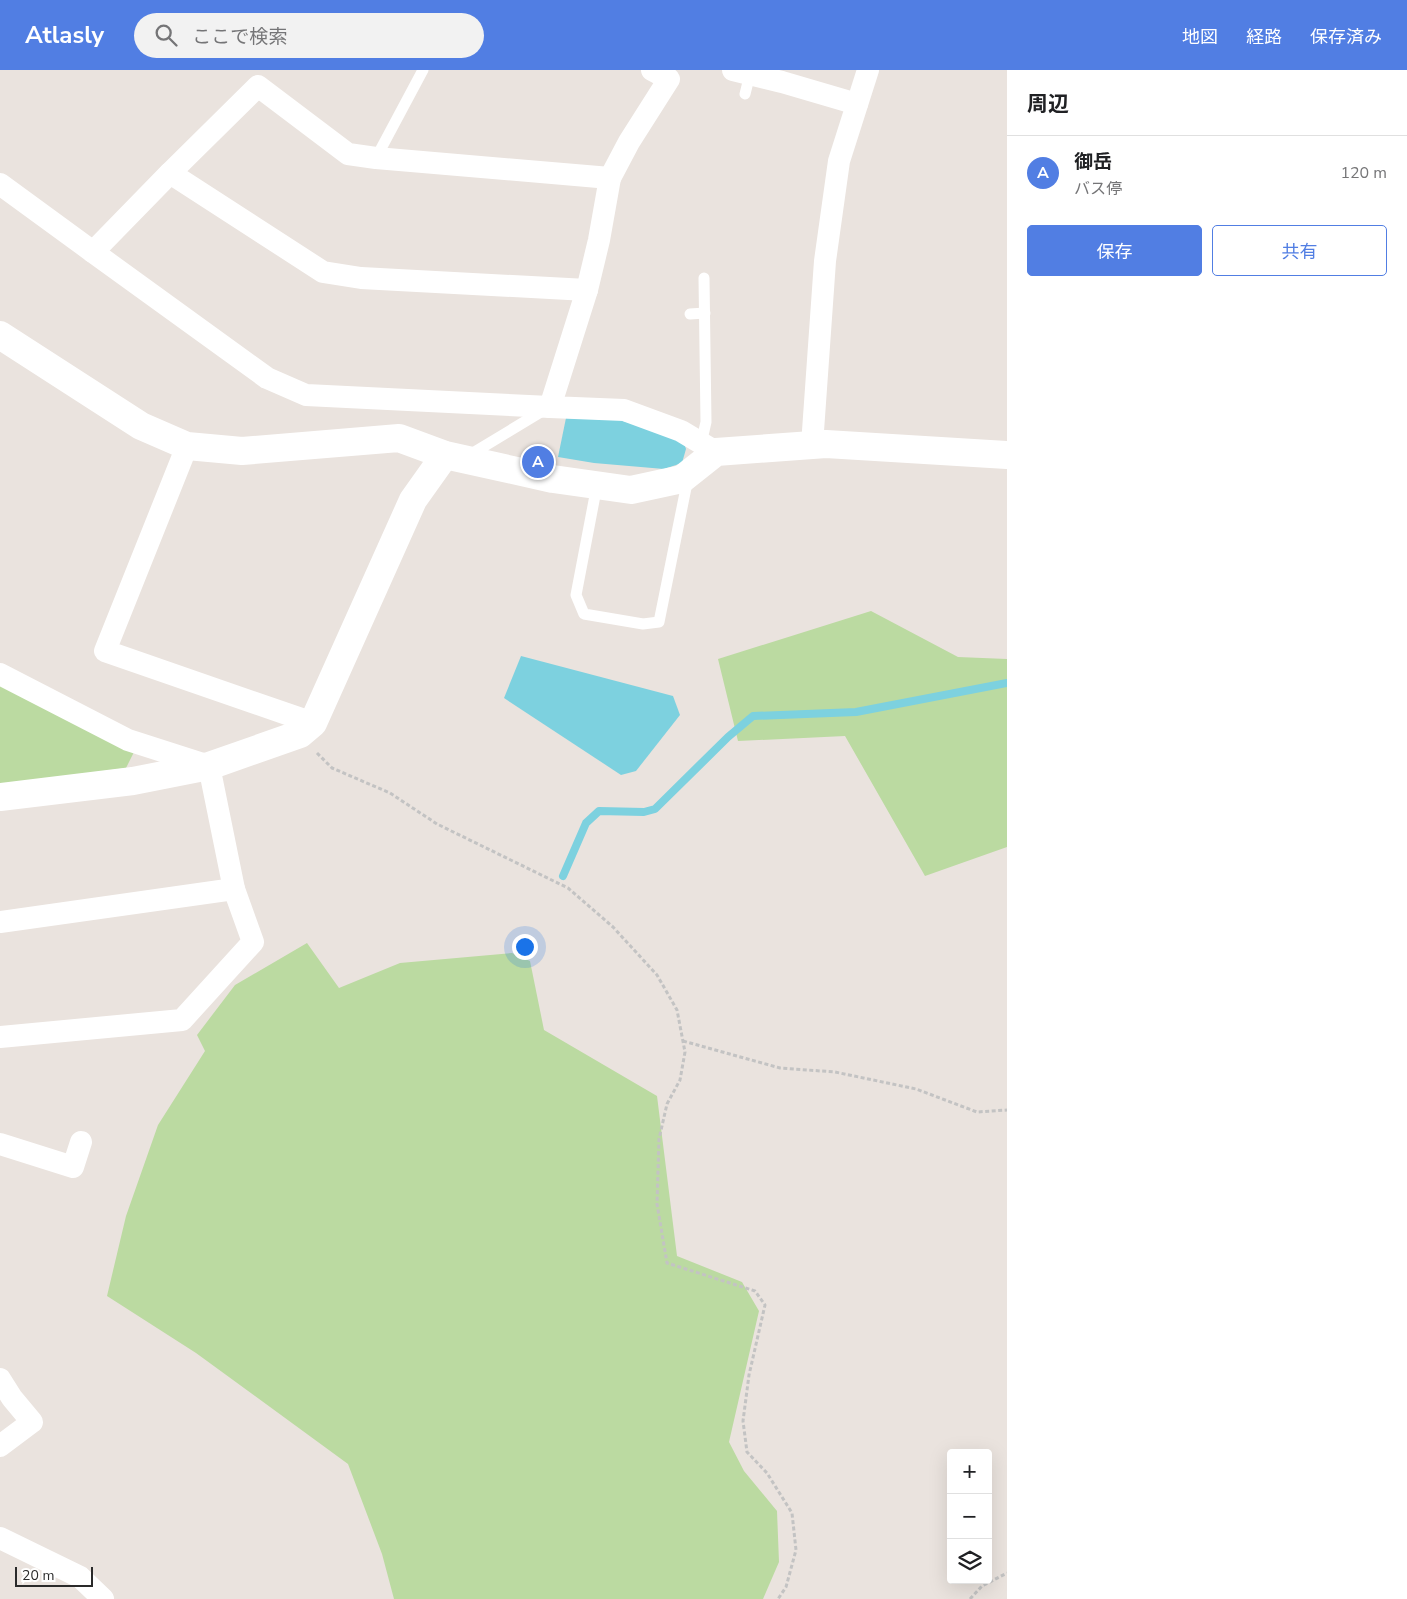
<!DOCTYPE html>
<html lang="ja">
<head>
<meta charset="utf-8">
<style>
  body { margin:0; font-family:"Nunito Sans","Noto Sans JP",sans-serif; background:#f2f2f2; color:#202124 }
  .controls { position:absolute; right:15px; bottom:15px; display:grid; overflow:hidden; border-radius:5px; box-shadow:0 5px 20px #0002 }
  .controls button { width:45px; height:45px; display:grid; place-items:center; padding:0; border:0; border-bottom:1px solid #e0e0e0; background:#fff; color:#202124; font:25px sans-serif }
  .scale { position:absolute; left:15px; bottom:12px; width:78px; box-sizing:border-box; padding-left:5px; border:2px solid #2a2a2a; border-top:0; font-size:14px; line-height:18px; white-space:nowrap; color:#2a2a2a; -webkit-text-stroke:4px #fff; paint-order:stroke }
  .you { position:absolute; left:524px; top:876px; width:18px; height:18px; margin:-12px; border:4px solid #fff; border-radius:50%; background:#1a73e8; box-shadow:0 0 0 8px #1a73e833 }
  .badge { display:grid; place-items:center; width:32px; height:32px; border-radius:50%; background:#517ee3; color:#fff; font-size:16px; font-weight:700 }
  .pin { position:absolute; translate:-50% -50%; border:2px solid #fff; box-shadow:0 1px 5px #0006 }
  .list { margin:0; padding:0; list-style:none }
  h2 { display:flex; justify-content:space-between; align-items:center; height:65px; margin:0; padding:0 20px; font-size:21px }
  h2 small { font-size:16px; font-weight:400; color:#757577 }
  .list li { display:grid; grid-template-columns:32px 1fr auto; gap:15px; align-items:center; box-sizing:border-box; height:75px; padding:0 20px; border-top:1px solid #e0e0e0 }
  .list b { display:block; font-size:19px; white-space:nowrap }
  .list p { margin:0; font-size:16px; white-space:nowrap; color:#757577 }
  .list em { font-size:16px; font-style:normal; color:#757577 }
  .actions { display:flex; gap:10px; padding:15px 20px }
  .actions a { flex:1; padding:11px 0; border:1px solid #517ee3; border-radius:5px; text-align:center; font-size:18px; color:#517ee3 }
  .actions .main { background:#517ee3; color:#fff }
  .icon { flex:none; width:28px; height:28px; fill:none; stroke:currentColor; stroke-width:2; stroke-linecap:round; stroke-linejoin:round }
  .map { position:relative; flex:none; width:1007px; height:1529px; overflow:hidden }
  header { display:flex; align-items:center; gap:30px; box-sizing:border-box; height:70px; padding:0 25px; background:#517ee3; color:#fff }
  header strong { font-size:24px }
  nav { display:flex; gap:28px; margin-inline-start:auto; font-size:18px }
  .search { width:350px; height:45px; background:#f2f2f2; display:flex; align-items:center; gap:12px; box-sizing:border-box; padding:0 18px; border-radius:28px; color:#757577; font-size:19px }
  main { display:flex }
  aside { flex:1; background:#fff }
  .map>svg:first-child { display:block }
  .green { fill:#bbdaa1 }
  .water { fill:#7dd1df }
  .lines { fill:none; stroke-linecap:round; stroke-linejoin:round }
  .stream { stroke:#7dd1df; stroke-width:8 }
  .path { stroke:#c3c3c3; stroke-width:3; stroke-dasharray:4 2.5; stroke-linecap:butt }
  .service { stroke:#fff; stroke-width:11 }
  .minor { stroke:#fff; stroke-width:22 }
  .tertiary { stroke:#fff; stroke-width:28 }
</style>
</head>
<body>
<header>
<strong>Atlasly</strong>
<div class="search"><svg class="icon" aria-label="search" viewBox="0 0 24 24"><circle cx="10" cy="10" r="6"/><path d="M15 15l6 6"/></svg>ここで検索</div>
<nav><a>地図</a><a>経路</a><a>保存済み</a></nav>
</header>
<main>
<div class="map">
<svg width="1007" height="1529" viewBox="0 0 1007 1529">
  <rect width="100%" height="100%" fill="#eae3de"/>
  <g class="green">
    <path d="M871 541 958 587 1007 589V777L925 806 845 666 738 671 718 589Z"/>
    <path d="M0 613 136 678 126 698 0 715Z"/>
    <path d="M307 873 339 918 400 893 512 883 530 891 544 960 657 1026 677 1186 742 1212 759 1241 729 1372 744 1401 777 1441 779 1492 763 1529H394L382 1484 348 1394 196 1283 107 1226 126 1146 158 1055 205 981 197 965 235 915Z"/>
  </g>
  <g class="water">
    <path d="M566 348 620 350 683 370 686 379 682 393 664 399 594 393 558 387Z"/>
    <path d="M521 586 673 626 680 645 636 701 621 705 504 628Z"/>
  </g>
  <g class="lines">
    <path class="stream" d="M563 806 586 753 599 741 644 742 655 739 728 667 753 646 856 642 1007 613"/>
    <g class="path">
      <path d="M317 683 332 698 390 723 437 754 568 818 613 857 657 905 677 940 685 982 680 1010 667 1034 659 1069 657 1134 667 1193 755 1221 765 1235 749 1305 743 1351 747 1382 767 1403 792 1443 796 1480 786 1517 778 1529"/>
      <path d="M683 971 780 998 835 1002 916 1019 977 1042 1007 1040"/>
      <path d="M970 1529 982 1516 1007 1503"/>
    </g>
    <g class="service">
      <path d="M745 24 750 4"/>
      <path d="M376 88 423 0"/>
      <path d="M690 244 705 243"/>
      <path d="M701 374 706 352 704 208"/>
      <path d="M468 386 544 340"/>
      <path d="M597 415 576 525 584 544 643 554 659 552 686 418 685 408"/>
    </g>
    <g class="minor">
      <path d="M652 0 669 9 629 72 610 108 376 88 348 84 258 16 170 103 323 202 361 208 587 220 550 337 624 340 681 361 716 382"/>
      <path d="M733 0 782 12 857 34"/>
      <path d="M170 103 93 182 267 308 306 325 550 337"/>
      <path d="M0 114 93 182"/>
      <path d="M587 220 599 170 610 108"/>
      <path d="M812 375 825 191 839 91 868 0"/>
      <path d="M187 376 105 581 313 653"/>
      <path d="M0 604 128 670 209 696 234 819 253 872 182 950 0 967"/>
      <path d="M0 852 234 819"/>
      <path d="M0 1074 73 1097 81 1072"/>
      <path d="M0 1309 12 1328 32 1352 0 1376"/>
      <path d="M0 1468 80 1507 103 1529"/>
    </g>
    <g class="tertiary">
      <path d="M0 265 141 356 187 376 242 381 399 368 445 385 553 409 631 420 682 409 716 382 826 374 1007 385"/>
      <path d="M0 727 133 711 209 696 300 664 313 653 413 430 445 385"/>
    </g>
  </g>
</svg>
<div class="controls">
<button>+</button>
<button>−</button>
<button><svg class="icon" aria-label="layers" viewBox="0 0 24 24"><path d="M12 4l9 5-9 5-9-5zM3 14l9 5 9-5"/></svg></button>
</div>
<div class="scale">20 m</div>
<div class="you"></div>
<div class="pin badge" style="left:538px;top:392px">A</div>
</div>
<aside>
<h2>周辺<small></small></h2>
<ul class="list">
<li><span class="badge">A</span><div><b>御岳</b><p>バス停</p></div><em>120 m</em></li>
</ul>
<div class="actions"><a class="main">保存</a><a>共有</a></div>
</aside>
</main>
</body>
</html>
